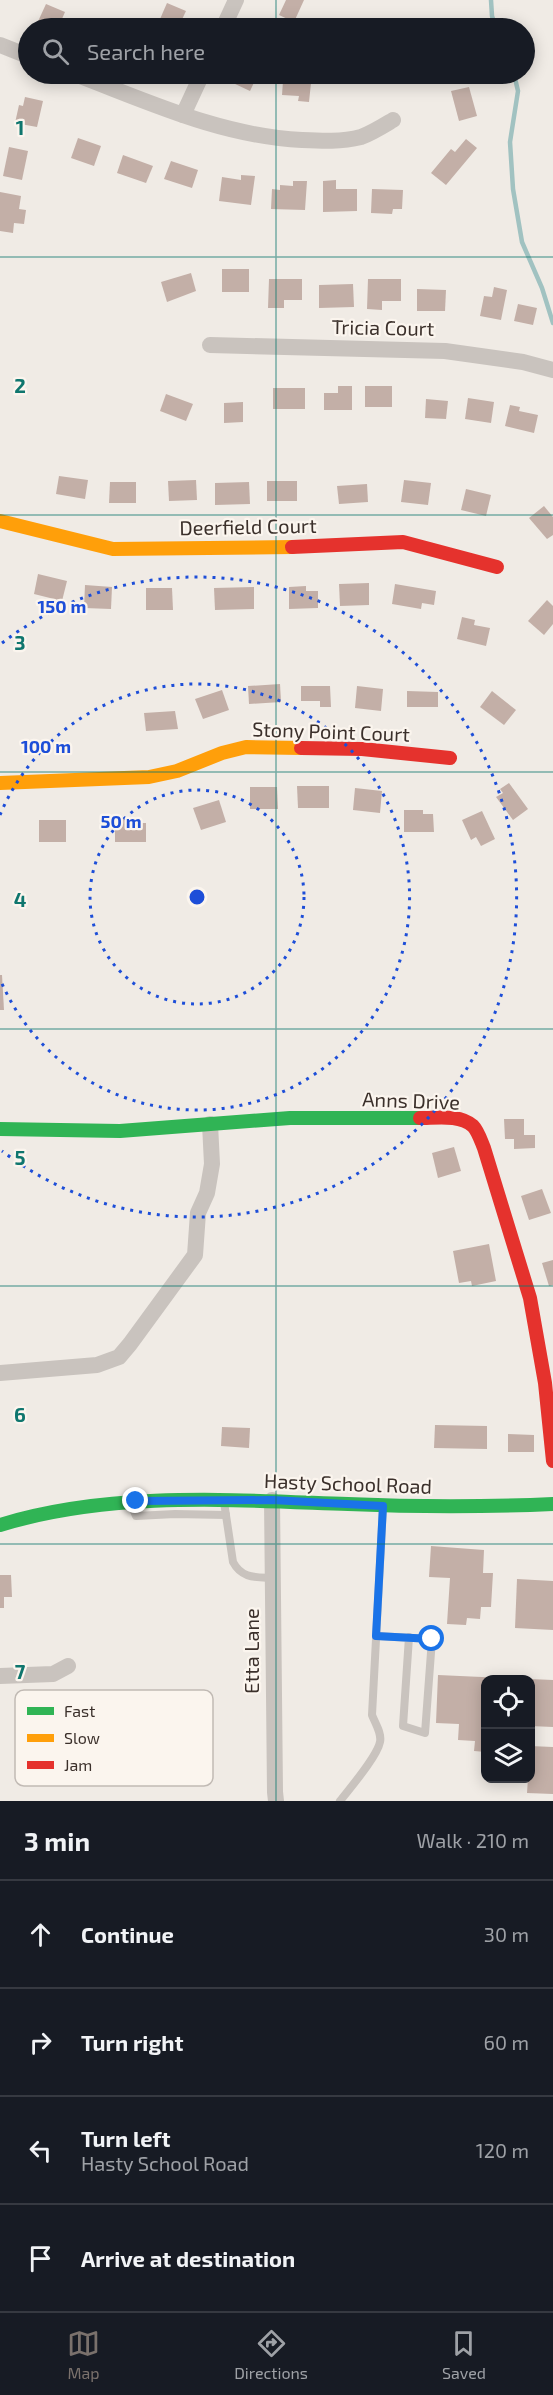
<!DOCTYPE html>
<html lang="en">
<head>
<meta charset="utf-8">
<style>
  body { margin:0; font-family:"Exo 2",sans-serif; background:#20242c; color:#f1f3f6 }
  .controls { position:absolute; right:18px; bottom:18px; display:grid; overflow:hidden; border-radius:12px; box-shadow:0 3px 15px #0003 }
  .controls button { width:54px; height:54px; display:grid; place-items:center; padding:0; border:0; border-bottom:2px solid #363941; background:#171b24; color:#f1f3f6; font:30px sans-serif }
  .stop { position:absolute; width:18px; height:18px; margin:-14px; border:4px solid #1a73e8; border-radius:50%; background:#fff }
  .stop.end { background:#1a73e8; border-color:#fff; box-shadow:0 2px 6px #0008 }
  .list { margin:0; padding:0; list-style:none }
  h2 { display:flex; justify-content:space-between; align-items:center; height:78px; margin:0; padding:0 24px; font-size:26px }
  h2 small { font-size:20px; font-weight:400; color:#9ea1a6 }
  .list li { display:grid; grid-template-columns:39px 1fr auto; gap:18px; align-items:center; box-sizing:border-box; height:108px; padding:0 24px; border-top:2px solid #363941 }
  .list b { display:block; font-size:22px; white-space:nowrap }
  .list p { margin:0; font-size:20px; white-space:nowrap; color:#9ea1a6 }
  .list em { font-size:20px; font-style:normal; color:#9ea1a6 }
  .icon { flex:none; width:33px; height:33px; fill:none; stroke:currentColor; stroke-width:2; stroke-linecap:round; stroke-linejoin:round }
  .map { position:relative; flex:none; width:553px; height:1801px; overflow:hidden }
  .search { position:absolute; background:#171b24; box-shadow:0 3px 15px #0003; left:18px; right:18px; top:18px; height:66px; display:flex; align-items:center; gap:15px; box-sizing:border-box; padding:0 21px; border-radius:33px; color:#9ea1a6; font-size:22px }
  .sheet { height:510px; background:#171b24 }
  nav { display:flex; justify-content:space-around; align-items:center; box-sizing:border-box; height:84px; border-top:2px solid #363941; background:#171b24; font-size:16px; color:#9ea1a6 }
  nav a { display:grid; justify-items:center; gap:3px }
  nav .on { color:#7a716c }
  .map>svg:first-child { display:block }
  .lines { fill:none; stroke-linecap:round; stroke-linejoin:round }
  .stream { stroke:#a1c2c1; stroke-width:4.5 }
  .building { fill:#c3afa7 }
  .lane { stroke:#c9c3be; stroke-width:8 }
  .street { stroke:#c9c3be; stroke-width:16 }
  .fast { stroke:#30b455; stroke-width:14 }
  .slow { stroke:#ff9f0a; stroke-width:14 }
  .jam { stroke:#e5322d; stroke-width:14 }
  .route { stroke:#1a73e8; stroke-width:8 }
  .grid { fill:none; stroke:#0f766e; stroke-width:1.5; stroke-opacity:0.55 }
  .ring { fill:none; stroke:#1d4ed8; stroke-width:3; stroke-dasharray:3 6 }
  .labels { text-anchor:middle; stroke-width:4.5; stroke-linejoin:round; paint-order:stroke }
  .street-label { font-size:20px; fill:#3b302b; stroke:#fbf5ee }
  .key { fill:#fbf5ee; stroke:#c1bab4; stroke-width:1.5 }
  .key-label { font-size:16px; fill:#3b302b }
  .grid-label { font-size:20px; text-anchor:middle; font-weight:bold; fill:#0f766e; stroke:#fbf5ee; stroke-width:4.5; stroke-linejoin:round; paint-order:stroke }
  .centre { fill:#1d4ed8; stroke:#fbf5ee; stroke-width:3 }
  .ring-label { font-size:18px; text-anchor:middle; font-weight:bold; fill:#1d4ed8; stroke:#fbf5ee; stroke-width:4.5; stroke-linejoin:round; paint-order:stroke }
</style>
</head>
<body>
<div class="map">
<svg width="553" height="1801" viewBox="0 0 553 1801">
  <rect width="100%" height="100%" fill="#f0ebe5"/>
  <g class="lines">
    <g class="stream">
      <path d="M491 0 492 16 496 28"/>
      <path d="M514 74 518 91 510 142 513 189 522 242 542 288 553 323"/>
    </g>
  </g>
  <g class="building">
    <path d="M286 0H304L294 22 279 15Z"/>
    <path d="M167 3 186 11 178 28H163L157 26Z"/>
    <path d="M46 4 65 12 58 28H35Z"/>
    <path d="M238 74H258L250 91 233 83Z"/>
    <path d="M341 74H362L349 84Z"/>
    <path d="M283 81 311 83 309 102 298 101 299 96 282 95Z"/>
    <path d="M469 87 477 116 459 121 451 91Z"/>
    <path d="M25 97 43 101 37 127 15 123 19 105 23 106Z"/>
    <path d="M78 138 101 146 94 166 71 158Z"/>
    <path d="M466 139 477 148 446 185 431 173 451 149 455 152Z"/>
    <path d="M9 147 28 151 22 180 3 176Z"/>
    <path d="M123 155 153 166 146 183 117 173Z"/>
    <path d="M171 161 198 170 192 188 164 179Z"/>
    <path d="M241 175 255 176 251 205 219 201 222 177 241 180Z"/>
    <path d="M336 180V189H357V211L323 212V181Z"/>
    <path d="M293 181H307L305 210 271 209 272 189 280 190V185L293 186Z"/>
    <path d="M372 189 403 190 402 209H393L392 214 371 213Z"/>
    <path d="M0 192 21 196 19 209 26 210 24 224 14 223 13 233 0 231Z"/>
    <rect x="222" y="269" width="27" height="23"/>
    <path d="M191 273 196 291 167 302 161 282Z"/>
    <path d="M269 279H302V300H284V308H268Z"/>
    <path d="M368 279H401V301H382V310L367 309Z"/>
    <path d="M353 284 354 307 319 308V285Z"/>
    <path d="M494 287 507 290 501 320 480 316 484 296 492 297Z"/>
    <path d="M417 289 446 290 445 311H417Z"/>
    <path d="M518 304 537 308 533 325 514 321Z"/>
    <path d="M338 386H352V410H324V393H338Z"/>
    <rect x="365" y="386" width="27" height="21"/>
    <rect x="273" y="388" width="32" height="21"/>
    <path d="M166 394 193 404 186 421 160 411Z"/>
    <path d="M468 398 494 402 491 423 465 419Z"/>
    <path d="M426 399 448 401 446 419 425 418Z"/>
    <path d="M243 402V422L224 423V403Z"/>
    <path d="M510 405 520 407 519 411 538 415 534 433 505 426Z"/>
    <path d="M59 476 88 480 85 499 56 494Z"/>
    <path d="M196 480 197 500 169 501 168 481Z"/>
    <path d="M404 480 431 483 428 505 401 502Z"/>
    <rect x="267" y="481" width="30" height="20"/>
    <path d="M110 482H136V503H109Z"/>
    <path d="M249 482 250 504 215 505V483Z"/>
    <path d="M367 484 368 502 339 504 337 486Z"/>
    <path d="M466 489 491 495 486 516 461 510Z"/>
    <path d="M544 506 553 517V535L547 539 529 518Z"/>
    <path d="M38 574 67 581 62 601 34 594Z"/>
    <path d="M369 583V605L340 606 339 584Z"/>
    <path d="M395 584 436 591 434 605 422 603 421 609 392 604Z"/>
    <path d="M85 585 112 587 111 609 84 608Z"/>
    <path d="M306 586V591H318V608L289 609V587Z"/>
    <path d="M254 587V609L215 610 214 588Z"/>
    <path d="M146 588H172L173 610H146Z"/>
    <path d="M547 600 553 606V624L544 635 528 621Z"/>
    <path d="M462 617 475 620 474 625 490 628 486 646 457 639Z"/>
    <path d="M280 684 281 702 249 704 248 686Z"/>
    <path d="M301 686H330L331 707H320V701H301Z"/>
    <path d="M357 686 383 689 381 711 355 708Z"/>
    <path d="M222 690 229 710 203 719 195 699Z"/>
    <path d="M407 691 438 692V707H407Z"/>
    <path d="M492 691 516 710 504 725 480 707Z"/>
    <path d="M175 711 178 729 146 731 144 713Z"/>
    <path d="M509 783 528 809 513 820 496 797 503 793 500 789Z"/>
    <path d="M297 786H329V808H298Z"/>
    <path d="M250 787H277L278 809H250Z"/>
    <path d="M355 788 382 791 380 813 353 810Z"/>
    <path d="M219 800 226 822 201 830 193 808Z"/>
    <path d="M404 810H423V814H433L434 832H404Z"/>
    <path d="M482 811 495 839 481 846 476 837 471 840 462 820Z"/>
    <path d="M115 818H136V823H146V842H115Z"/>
    <rect x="39" y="820" width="27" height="22"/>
    <path d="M0 975H2L4 1010H0Z"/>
    <path d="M504 1119H524V1135H535V1148L514 1149V1139H505Z"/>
    <path d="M454 1147 461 1171 438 1178 432 1153Z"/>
    <path d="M542 1189 551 1213 529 1220 521 1196Z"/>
    <path d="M489 1244 496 1281 472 1286 471 1281 459 1283 453 1251Z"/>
    <path d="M553 1260V1285L549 1286 542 1263Z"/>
    <path d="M435 1425 487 1426V1449L434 1448Z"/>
    <path d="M222 1427 250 1428 249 1448 221 1446Z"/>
    <path d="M508 1434 534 1435V1452H508Z"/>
    <path d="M431 1546 484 1550 483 1573H493L491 1607H481L480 1619 467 1618 466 1625 447 1624 450 1578 429 1577Z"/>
    <path d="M0 1575H11L12 1597H4V1608H0Z"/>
    <path d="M517 1579 553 1581V1630L515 1628Z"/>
    <path d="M438 1675 504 1678V1680H486V1752L474 1751 475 1741 458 1740 459 1724 436 1723Z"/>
    <path d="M530 1679 553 1680V1727L530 1726Z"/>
    <path d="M530 1746 553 1747V1794L527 1793 528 1778H530Z"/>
  </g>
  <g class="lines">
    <g class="lane">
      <path d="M224 1502 233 1562C242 1579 256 1577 273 1578"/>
      <path d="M132 1506 136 1516 175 1514 226 1515"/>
      <path d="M376 1636 432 1639 425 1733 403 1726 409 1637"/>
      <path d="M340 1801C350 1788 377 1757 380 1742 382 1733 375 1723 372 1715L383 1507"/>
    </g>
    <g class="street">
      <path d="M223 28 236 0"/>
      <path d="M0 45 28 56"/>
      <path d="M75 74C149 102 221 136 302 140 322 141 341 142 361 137 372 133 383 126 393 120"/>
      <path d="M183 115 202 74"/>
      <path d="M210 345 445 351 523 362 553 370"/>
      <path d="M0 1373 97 1365 119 1357 130 1344 195 1255 198 1213 207 1193 212 1164 210 1124"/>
      <path d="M272 1500 275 1792 276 1801"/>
      <path d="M0 1676 53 1674 68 1666"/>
    </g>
    <g class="fast">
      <path d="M0 1129 120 1131 290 1118H420"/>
      <path d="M0 1525C112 1491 232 1500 348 1504 417 1507 485 1507 553 1504"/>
    </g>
    <g class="slow">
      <path d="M0 521 113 549 292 547"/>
      <path d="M0 783 149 777 177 771 222 753 246 747 301 748"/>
    </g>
    <g class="jam">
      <path d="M292 547 403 542 497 567"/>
      <path d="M301 748 362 749 450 758"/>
      <path d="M420 1118C436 1118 460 1114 473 1126 478 1131 481 1141 484 1148L530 1298 545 1383 553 1461"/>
    </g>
  </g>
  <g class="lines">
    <path class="route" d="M136 1501 272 1500 383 1506 376 1636 432 1639"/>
  </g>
  <path class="grid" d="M276 0V28M276 74V1801M0 257H553M0 515H553M0 772H553M0 1029H553M0 1286H553M0 1544H553"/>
  <g class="ring">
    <circle cx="197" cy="897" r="107"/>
    <path d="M0 815A213 213 0 1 1 0 979"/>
    <path d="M2 643A320 320 0 1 1 2 1151"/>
  </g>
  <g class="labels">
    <g class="street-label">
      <text transform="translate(383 328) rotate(1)" y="7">Tricia Court</text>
      <text transform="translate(248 527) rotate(-1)" y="7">Deerfield Court</text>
      <text transform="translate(331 732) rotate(2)" y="7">Stony Point Court</text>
      <text transform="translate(411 1101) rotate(2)" y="7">Anns Drive</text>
      <text transform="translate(348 1484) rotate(2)" y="7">Hasty School Road</text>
      <text transform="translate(252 1651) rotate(-90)" y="7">Etta Lane</text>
    </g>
  </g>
  <rect x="15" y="1690" width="198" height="96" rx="9" class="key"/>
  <rect x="27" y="1707" width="27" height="8" fill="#30b455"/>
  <rect x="27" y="1734" width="27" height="8" fill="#ff9f0a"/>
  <rect x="27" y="1761" width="27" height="8" fill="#e5322d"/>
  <g class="key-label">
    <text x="64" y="1717">Fast</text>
    <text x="64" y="1744">Slow</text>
    <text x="64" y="1771">Jam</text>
  </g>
  <g class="grid-label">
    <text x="20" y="135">1</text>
    <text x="20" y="393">2</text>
    <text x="20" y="650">3</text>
    <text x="20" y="907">4</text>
    <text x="20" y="1165">5</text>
    <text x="20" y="1422">6</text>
    <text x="20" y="1679">7</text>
  </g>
  <circle cx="197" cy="897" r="9" class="centre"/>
  <g class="ring-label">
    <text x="62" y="613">150 m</text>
    <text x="46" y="753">100 m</text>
    <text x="121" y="828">50 m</text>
  </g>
</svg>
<div class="controls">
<button><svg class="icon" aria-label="locate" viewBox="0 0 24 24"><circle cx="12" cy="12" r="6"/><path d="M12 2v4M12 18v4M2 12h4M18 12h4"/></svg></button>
<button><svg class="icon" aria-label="layers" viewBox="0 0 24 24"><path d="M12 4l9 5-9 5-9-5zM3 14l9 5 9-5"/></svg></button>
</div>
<div class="stop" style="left:432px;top:1639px"></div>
<div class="stop end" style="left:136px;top:1501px"></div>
<div class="search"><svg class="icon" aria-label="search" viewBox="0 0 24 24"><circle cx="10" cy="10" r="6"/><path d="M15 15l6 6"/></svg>Search here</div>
</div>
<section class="sheet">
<h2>3 min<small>Walk · 210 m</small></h2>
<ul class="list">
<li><svg class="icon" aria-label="ahead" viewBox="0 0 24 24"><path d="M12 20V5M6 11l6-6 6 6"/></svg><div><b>Continue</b></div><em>30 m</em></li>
<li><svg class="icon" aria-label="right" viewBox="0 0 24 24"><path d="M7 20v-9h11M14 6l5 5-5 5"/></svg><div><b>Turn right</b></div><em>60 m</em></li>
<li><svg class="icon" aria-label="left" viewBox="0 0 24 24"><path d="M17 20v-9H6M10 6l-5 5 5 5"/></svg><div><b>Turn left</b><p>Hasty School Road</p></div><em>120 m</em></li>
<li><svg class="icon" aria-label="arrive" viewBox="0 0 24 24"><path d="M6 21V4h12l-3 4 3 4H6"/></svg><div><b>Arrive at destination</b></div></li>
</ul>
</section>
<nav>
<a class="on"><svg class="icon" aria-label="map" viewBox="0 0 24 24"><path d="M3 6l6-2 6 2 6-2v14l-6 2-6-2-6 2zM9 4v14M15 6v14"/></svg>Map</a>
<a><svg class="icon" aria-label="directions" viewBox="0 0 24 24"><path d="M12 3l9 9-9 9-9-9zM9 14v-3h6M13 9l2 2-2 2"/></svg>Directions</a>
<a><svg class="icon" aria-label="saved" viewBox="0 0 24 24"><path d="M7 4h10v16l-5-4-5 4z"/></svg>Saved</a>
</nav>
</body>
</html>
